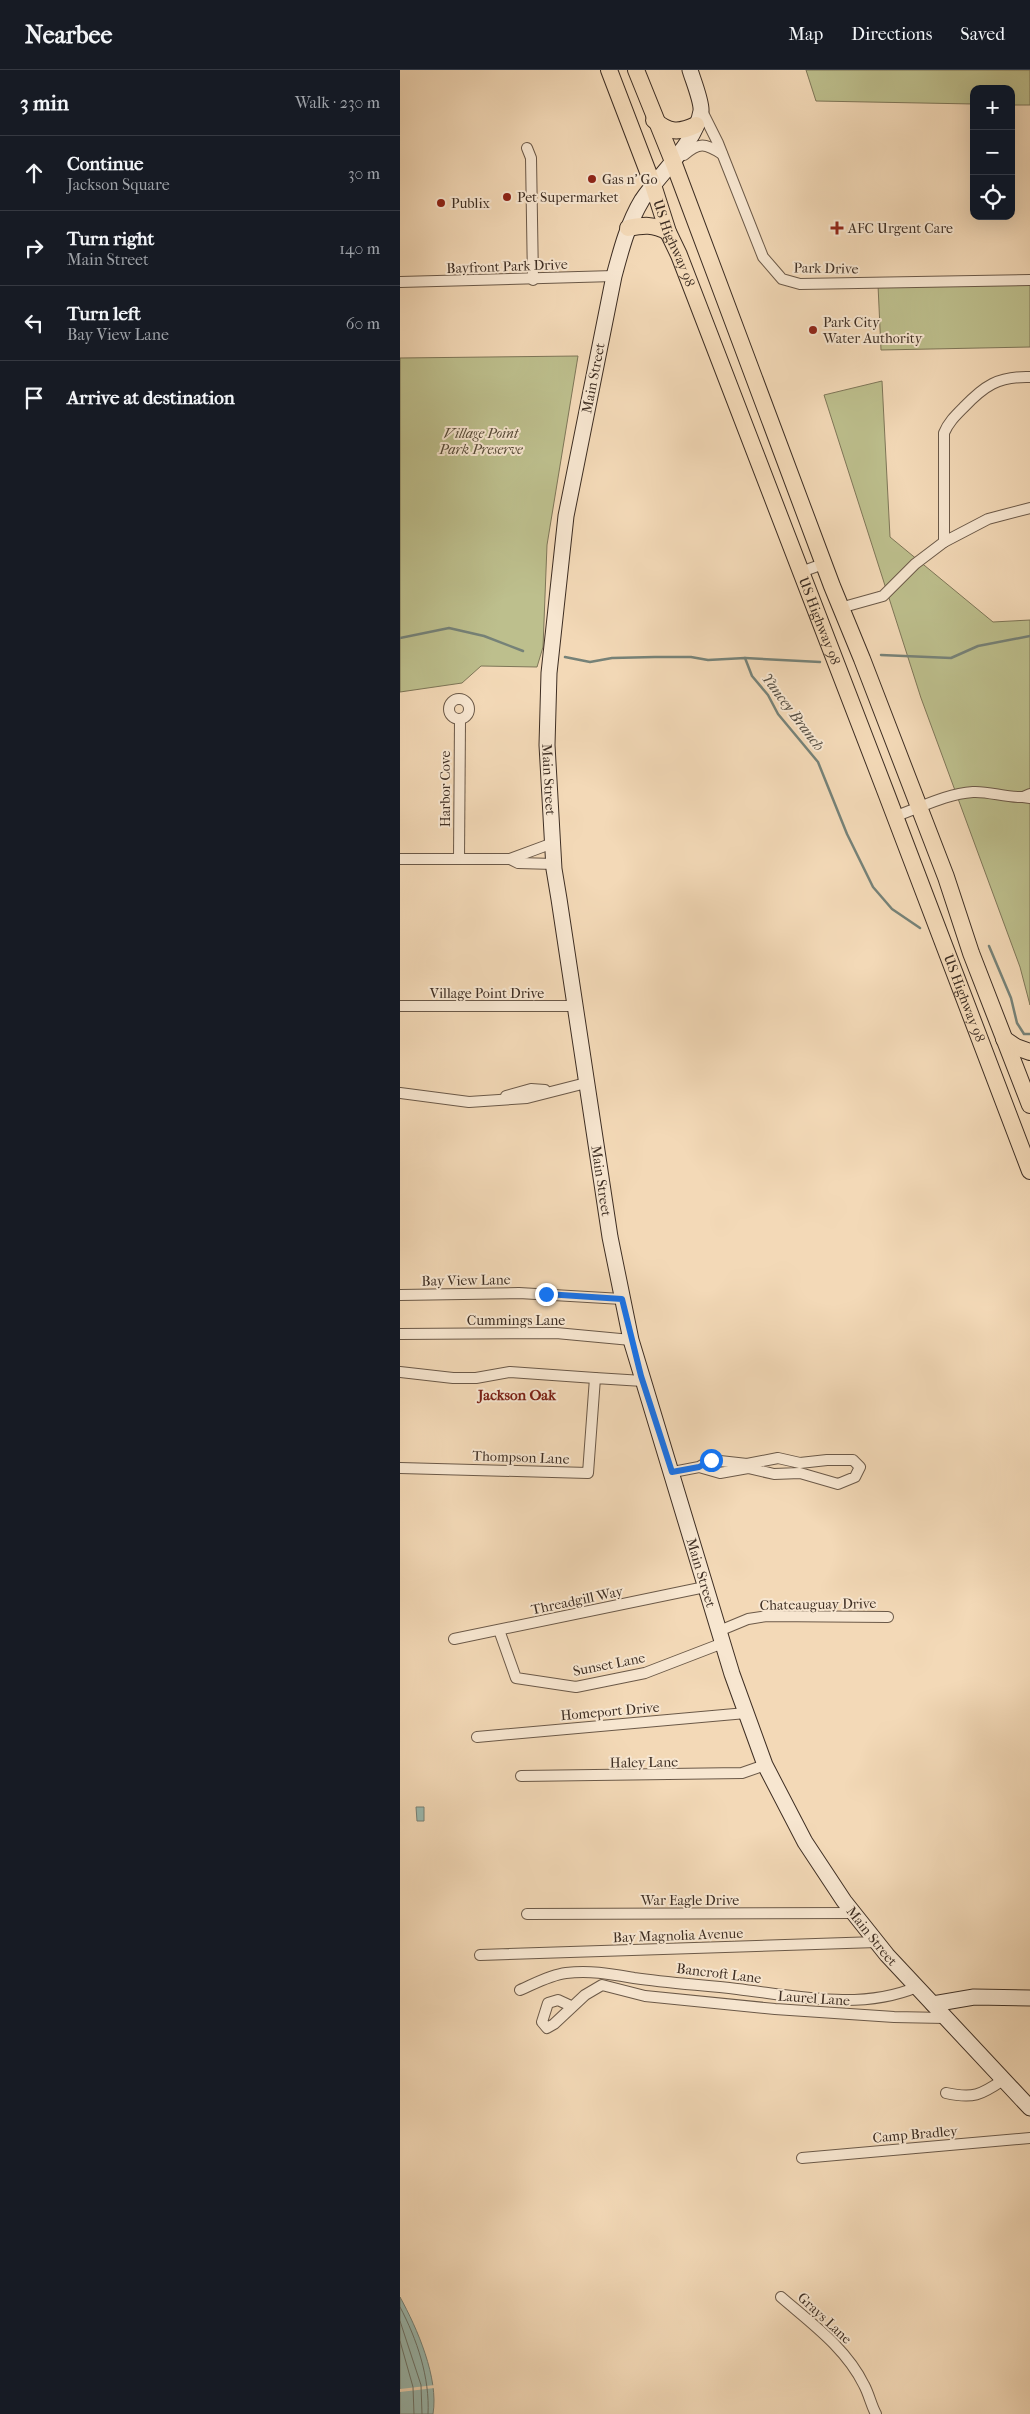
<!DOCTYPE html>
<html lang="en">
<head>
<meta charset="utf-8">
<style>
  body { margin:0; font-family:"IM FELL French Canon",serif; background:#242831; color:#f1f3f6 }
  .controls { position:absolute; right:15px; top:15px; display:grid; overflow:hidden; border-radius:10px; box-shadow:0 5px 20px #0002 }
  .controls button { width:45px; height:45px; display:grid; place-items:center; padding:0; border:0; border-bottom:1px solid #363941; background:#171b24; color:#f1f3f6; font:25px sans-serif }
  .stop { position:absolute; width:15px; height:15px; margin:-11px; border:4px solid #1a73e8; border-radius:50%; background:#fff }
  .stop.end { background:#1a73e8; border-color:#fff; box-shadow:0 1px 5px #0008 }
  .list { margin:0; padding:0; list-style:none }
  h2 { display:flex; justify-content:space-between; align-items:center; height:65px; margin:0; padding:0 20px; font-size:21px }
  h2 small { font-size:16px; font-weight:400; color:#9ea1a6 }
  .list li { display:grid; grid-template-columns:32px 1fr auto; gap:15px; align-items:center; box-sizing:border-box; height:75px; padding:0 20px; border-top:1px solid #363941 }
  .list b { display:block; font-size:19px; white-space:nowrap }
  .list p { margin:0; font-size:16px; white-space:nowrap; color:#9ea1a6 }
  .list em { font-size:16px; font-style:normal; color:#9ea1a6 }
  .icon { flex:none; width:28px; height:28px; fill:none; stroke:currentColor; stroke-width:2; stroke-linecap:round; stroke-linejoin:round }
  .map { position:relative; flex:none; width:630px; height:2344px; overflow:hidden }
  header { display:flex; align-items:center; gap:30px; box-sizing:border-box; height:70px; padding:0 25px; background:#171b24; border-bottom:1px solid #363941 }
  header strong { font-size:24px }
  nav { display:flex; gap:28px; margin-inline-start:auto; font-size:18px }
  main { display:flex }
  aside { flex:1; background:#171b24 }
  .map>svg:first-child { display:block }
  .green { fill:#bdbf8d; stroke:#7e7658 }
  .water { fill:#9bbab0; stroke:#768278 }
  .pier { fill:#f3d9b7 }
  .lines { fill:none; stroke-linecap:round; stroke-linejoin:round }
  .shore { stroke:#6c746a; stroke-width:1 }
  .stream { stroke:#768278; stroke-width:2.5 }
  .street-casing { stroke:#6b5948; stroke-width:12 }
  .secondary-casing { stroke:#3e2e23; stroke-width:17 }
  .primary-casing { stroke:#3e2e23; stroke-width:18 }
  .street { stroke:#f7e6d0; stroke-width:10 }
  .secondary { stroke:#f7e6d0; stroke-width:15 }
  .primary { stroke:#f3d9b7; stroke-width:16 }
  .route { stroke:#1a73e8; stroke-width:6 }
  .poi-dot { fill:#8f2418; stroke:#f7e6d0; stroke-width:2 }
  .labels { text-anchor:middle; stroke-width:4; stroke-linejoin:round; paint-order:stroke }
  .poi-label { font-size:14px; fill:#3e2e23; stroke:#f7e6d0; text-anchor:start }
  .street-label { font-size:14px; fill:#3e2e23; stroke:#f7e6d0 }
  .park-label { font-size:14px; font-style:italic; fill:#574b38; stroke:#f7e6d0 }
  .water-label { font-size:15px; font-style:italic; fill:#514a3f; stroke:#f7e6d0 }
  .neighbourhood-label { font-size:15px; font-weight:bold; fill:#7a1f14; stroke:#f7e6d0 }
</style>
</head>
<body>
<header>
<strong>Nearbee</strong>
<nav><a>Map</a><a>Directions</a><a>Saved</a></nav>
</header>
<main>
<aside>
<h2>3 min<small>Walk · 230 m</small></h2>
<ul class="list">
<li><svg class="icon" aria-label="ahead" viewBox="0 0 24 24"><path d="M12 20V5M6 11l6-6 6 6"/></svg><div><b>Continue</b><p>Jackson Square</p></div><em>30 m</em></li>
<li><svg class="icon" aria-label="right" viewBox="0 0 24 24"><path d="M7 20v-9h11M14 6l5 5-5 5"/></svg><div><b>Turn right</b><p>Main Street</p></div><em>140 m</em></li>
<li><svg class="icon" aria-label="left" viewBox="0 0 24 24"><path d="M17 20v-9H6M10 6l-5 5 5 5"/></svg><div><b>Turn left</b><p>Bay View Lane</p></div><em>60 m</em></li>
<li><svg class="icon" aria-label="arrive" viewBox="0 0 24 24"><path d="M6 21V4h12l-3 4 3 4H6"/></svg><div><b>Arrive at destination</b></div></li>
</ul>
</aside>
<div class="map">
<svg width="630" height="2344" viewBox="0 0 630 2344">
  <rect width="100%" height="100%" fill="#f3d9b7"/>
  <filter id="stains"><feTurbulence type="fractalNoise" baseFrequency=".004" numOctaves="4"/><feColorMatrix values="0 0 0 0 .2 0 0 0 0 .09 0 0 0 0 .02 0 0 0 .5 -.17"/></filter>
  <radialGradient id="worn" r=".72"><stop offset=".6" stop-color="#630" stop-opacity="0"/><stop offset="1" stop-color="#630" stop-opacity=".3"/></radialGradient>
  <g class="green">
    <path d="M406 0H630V35H611V19H574V34L416 31Z"/>
    <path d="M630 214V277L481 280 478 215Z"/>
    <path d="M178 286 147 475 143 577 137 597 81 596 62 613 0 622V288Z"/>
    <path d="M482 311 490 467 593 552 630 550V935L620 897 521 628 424 325Z"/>
  </g>
  <g class="water">
    <path d="M16 1737H24V1751H17Z"/>
    <path d="M0 2227C17 2258 39 2308 33 2344H0Z"/>
  </g>
  <path class="pier" d="M35 2315V2318L0 2322V2319Z"/>
  <g class="lines">
    <g class="shore">
      <path d="M0 2237C17 2269 30 2308 28 2344"/>
      <path d="M0 2251 21 2315 22 2344"/>
      <path d="M0 2271 13 2317 14 2344"/>
    </g>
    <g class="stream">
      <path d="M0 568 49 558 84 566 123 581"/>
      <path d="M481 585 551 588 578 576 630 566"/>
      <path d="M165 587 190 592 212 588 255 587H291L308 590 345 588 352 606 368 625 378 644 418 692 447 764 473 817 492 839 520 858"/>
      <path d="M345 588 420 592"/>
      <path d="M589 876 611 928 617 953 624 964H630"/>
    </g>
    <g class="street-casing">
      <g id="street">
        <path d="M301 39 318 73 363 187 382 209 400 214 630 210"/>
        <path d="M127 78 131 88 133 210"/>
        <path d="M284 85C299 72 305 73 322 84"/>
        <path d="M0 212 214 206"/>
        <path d="M630 307C598 306 584 316 563 338 555 346 548 353 544 363V472L588 449 630 438"/>
        <path d="M401 502 423 494"/>
        <path d="M440 538 483 526 515 494 544 472"/>
        <circle cx="59" cy="639" r="10"/>
        <path d="M630 724 623 727 630 728"/>
        <path d="M496 746C522 737 545 724 573 722 589 721 606 728 623 727"/>
        <path d="M0 789H110L118 793 154 794"/>
        <path d="M59 789 60 650"/>
        <path d="M110 789 153 773"/>
        <path d="M0 936H175"/>
        <path d="M0 1023 69 1032 127 1028 186 1013"/>
        <path d="M106 1026 131 1019 145 1020"/>
        <path d="M0 1225 119 1223 222 1229"/>
        <path d="M0 1264 156 1263 231 1270"/>
        <path d="M0 1302 53 1308H76L110 1302 195 1308"/>
        <path d="M0 1398 188 1403 195 1308 243 1311"/>
        <path d="M273 1402 299 1397 311 1390 347 1394 378 1388 400 1393 427 1390H453L460 1397 455 1407 438 1414 400 1403 374 1404 348 1398 320 1403 299 1397"/>
        <path d="M99 1560 116 1608 176 1617 245 1603 323 1573"/>
        <path d="M319 1561 348 1549 367 1546 488 1547"/>
        <path d="M54 1569 305 1517"/>
        <path d="M77 1667 346 1643"/>
        <path d="M121 1706 342 1703 365 1695"/>
        <path d="M127 1844 453 1843"/>
        <path d="M80 1885 477 1872"/>
        <path d="M120 1920C134 1914 150 1905 166 1903 190 1900 211 1904 234 1908 268 1913 303 1915 337 1919 396 1926 460 1941 517 1917"/>
        <path d="M171 1936 158 1930 148 1933 142 1952 147 1958 154 1954 185 1925 202 1915 245 1926 375 1939 494 1947 545 1948"/>
        <path d="M546 2023C573 2029 581 2025 603 2010"/>
        <path d="M402 2088 630 2068"/>
        <path d="M381 2227C411 2253 446 2278 464 2315 469 2324 471 2335 476 2344"/>
      </g>
    </g>
    <g class="secondary-casing">
      <g id="secondary">
        <path id="s1" d="M290 0C293 10 302 32 301 41 296 73 259 104 242 130 228 153 221 180 214 206L166 446 149 603 147 675 154 799 159 829 210 1167 231 1270 332 1604 365 1695 405 1772 444 1831 487 1885 630 2038"/>
        <path d="M533 1934 574 1927 630 1928"/>
      </g>
    </g>
    <g class="primary-casing">
      <g id="primary">
        <path id="s2" d="M209 0 253 115 268 162 279 185C396 490 515 795 630 1101"/>
        <path d="M236 0 274 94 432 516 462 589 546 807 571 883 630 1035"/>
        <path d="M254 50C269 63 279 63 296 55"/>
        <path d="M228 158C244 155 253 154 268 162"/>
        <path d="M604 969 616 977 630 982"/>
      </g>
    </g>
    <use href="#street" class="street"/>
    <use href="#secondary" class="secondary"/>
    <use href="#primary" class="primary"/>
  </g>
  <g class="lines">
    <path class="route" d="M146 1224 222 1229 241 1306 272 1402 299 1397 311 1390"/>
  </g>
  <g class="poi-dot">
    <circle cx="192" cy="109" r="5"/>
    <circle cx="107" cy="127" r="5"/>
    <circle cx="41" cy="133" r="5"/>
    <path d="M434.5 150.5h5v5h5v5h-5v5h-5v-5h-5v-5h5z"/>
    <circle cx="413" cy="260" r="5"/>
  </g>
  <g class="labels">
    <g class="poi-label">
      <text x="202" y="114">Gas n' Go</text>
      <text x="117" y="132">Pet Supermarket</text>
      <text x="51" y="138">Publix</text>
      <text x="448" y="163">AFC Urgent Care</text>
      <text x="423" y="257">Park City<tspan x="423" dy="16">Water Authority</tspan></text>
    </g>
    <g class="street-label">
      <text dy="5" stroke="none"><textPath href="#s2" startOffset="185">US Highway 98</textPath></text>
      <text transform="translate(107 196) rotate(-2)" y="5">Bayfront Park Drive</text>
      <text transform="translate(426 198) rotate(1)" y="5">Park Drive</text>
      <text transform="translate(193 308) rotate(-79)" y="5">Main Street</text>
      <text dy="5" stroke="none"><textPath href="#s2" startOffset="590">US Highway 98</textPath></text>
      <text dy="5" stroke="none"><textPath href="#s1" startOffset="741">Main Street</textPath></text>
      <text transform="translate(45 719) rotate(-90)" y="5">Harbor Cove</text>
      <text x="87" y="928">Village Point Drive</text>
      <text dy="5" stroke="none"><textPath href="#s2" startOffset="994">US Highway 98</textPath></text>
      <text dy="5" stroke="none"><textPath href="#s1" startOffset="1146">Main Street</textPath></text>
      <text transform="translate(66 1210) rotate(-1)" y="5">Bay View Lane</text>
      <text x="116" y="1255">Cummings Lane</text>
      <text transform="translate(121 1387) rotate(2)" y="5">Thompson Lane</text>
      <text dy="5" stroke="none"><textPath href="#s1" startOffset="1551">Main Street</textPath></text>
      <text transform="translate(177 1530) rotate(-12)" y="5">Threadgill Way</text>
      <text transform="translate(418 1534) rotate(-1)" y="5">Chateauguay Drive</text>
      <text transform="translate(209 1594) rotate(-11)" y="5">Sunset Lane</text>
      <text transform="translate(210 1641) rotate(-5)" y="5">Homeport Drive</text>
      <text transform="translate(244 1692) rotate(-1)" y="5">Haley Lane</text>
      <text x="290" y="1835">War Eagle Drive</text>
      <text transform="translate(278 1865) rotate(-2)" y="5">Bay Magnolia Avenue</text>
      <text dy="5" stroke="none"><textPath href="#s1" startOffset="1956">Main Street</textPath></text>
      <text transform="translate(319 1903) rotate(7)" y="5">Bancroft Lane</text>
      <text transform="translate(414 1928) rotate(4)" y="5">Laurel Lane</text>
      <text transform="translate(515 2064) rotate(-5)" y="5">Camp Bradley</text>
      <text transform="translate(425 2248) rotate(43)" y="5">Grays Lane</text>
    </g>
    <g class="park-label">
      <text x="81" y="368">Village Point<tspan x="81" dy="16">Park Preserve</tspan></text>
    </g>
    <g class="water-label">
      <text transform="translate(393 642) rotate(53)" y="5">Yancey Branch</text>
    </g>
    <g class="neighbourhood-label">
      <text x="117" y="1330">Jackson Oak</text>
    </g>
  </g>
  <rect width="100%" height="100%" filter="url(#stains)"/>
  <rect width="100%" height="100%" fill="url(#worn)"/>
</svg>
<div class="controls">
<button>+</button>
<button>−</button>
<button><svg class="icon" aria-label="locate" viewBox="0 0 24 24"><circle cx="12" cy="12" r="6"/><path d="M12 2v4M12 18v4M2 12h4M18 12h4"/></svg></button>
</div>
<div class="stop" style="left:311px;top:1390px"></div>
<div class="stop end" style="left:146px;top:1224px"></div>
</div>
</main>
</body>
</html>
